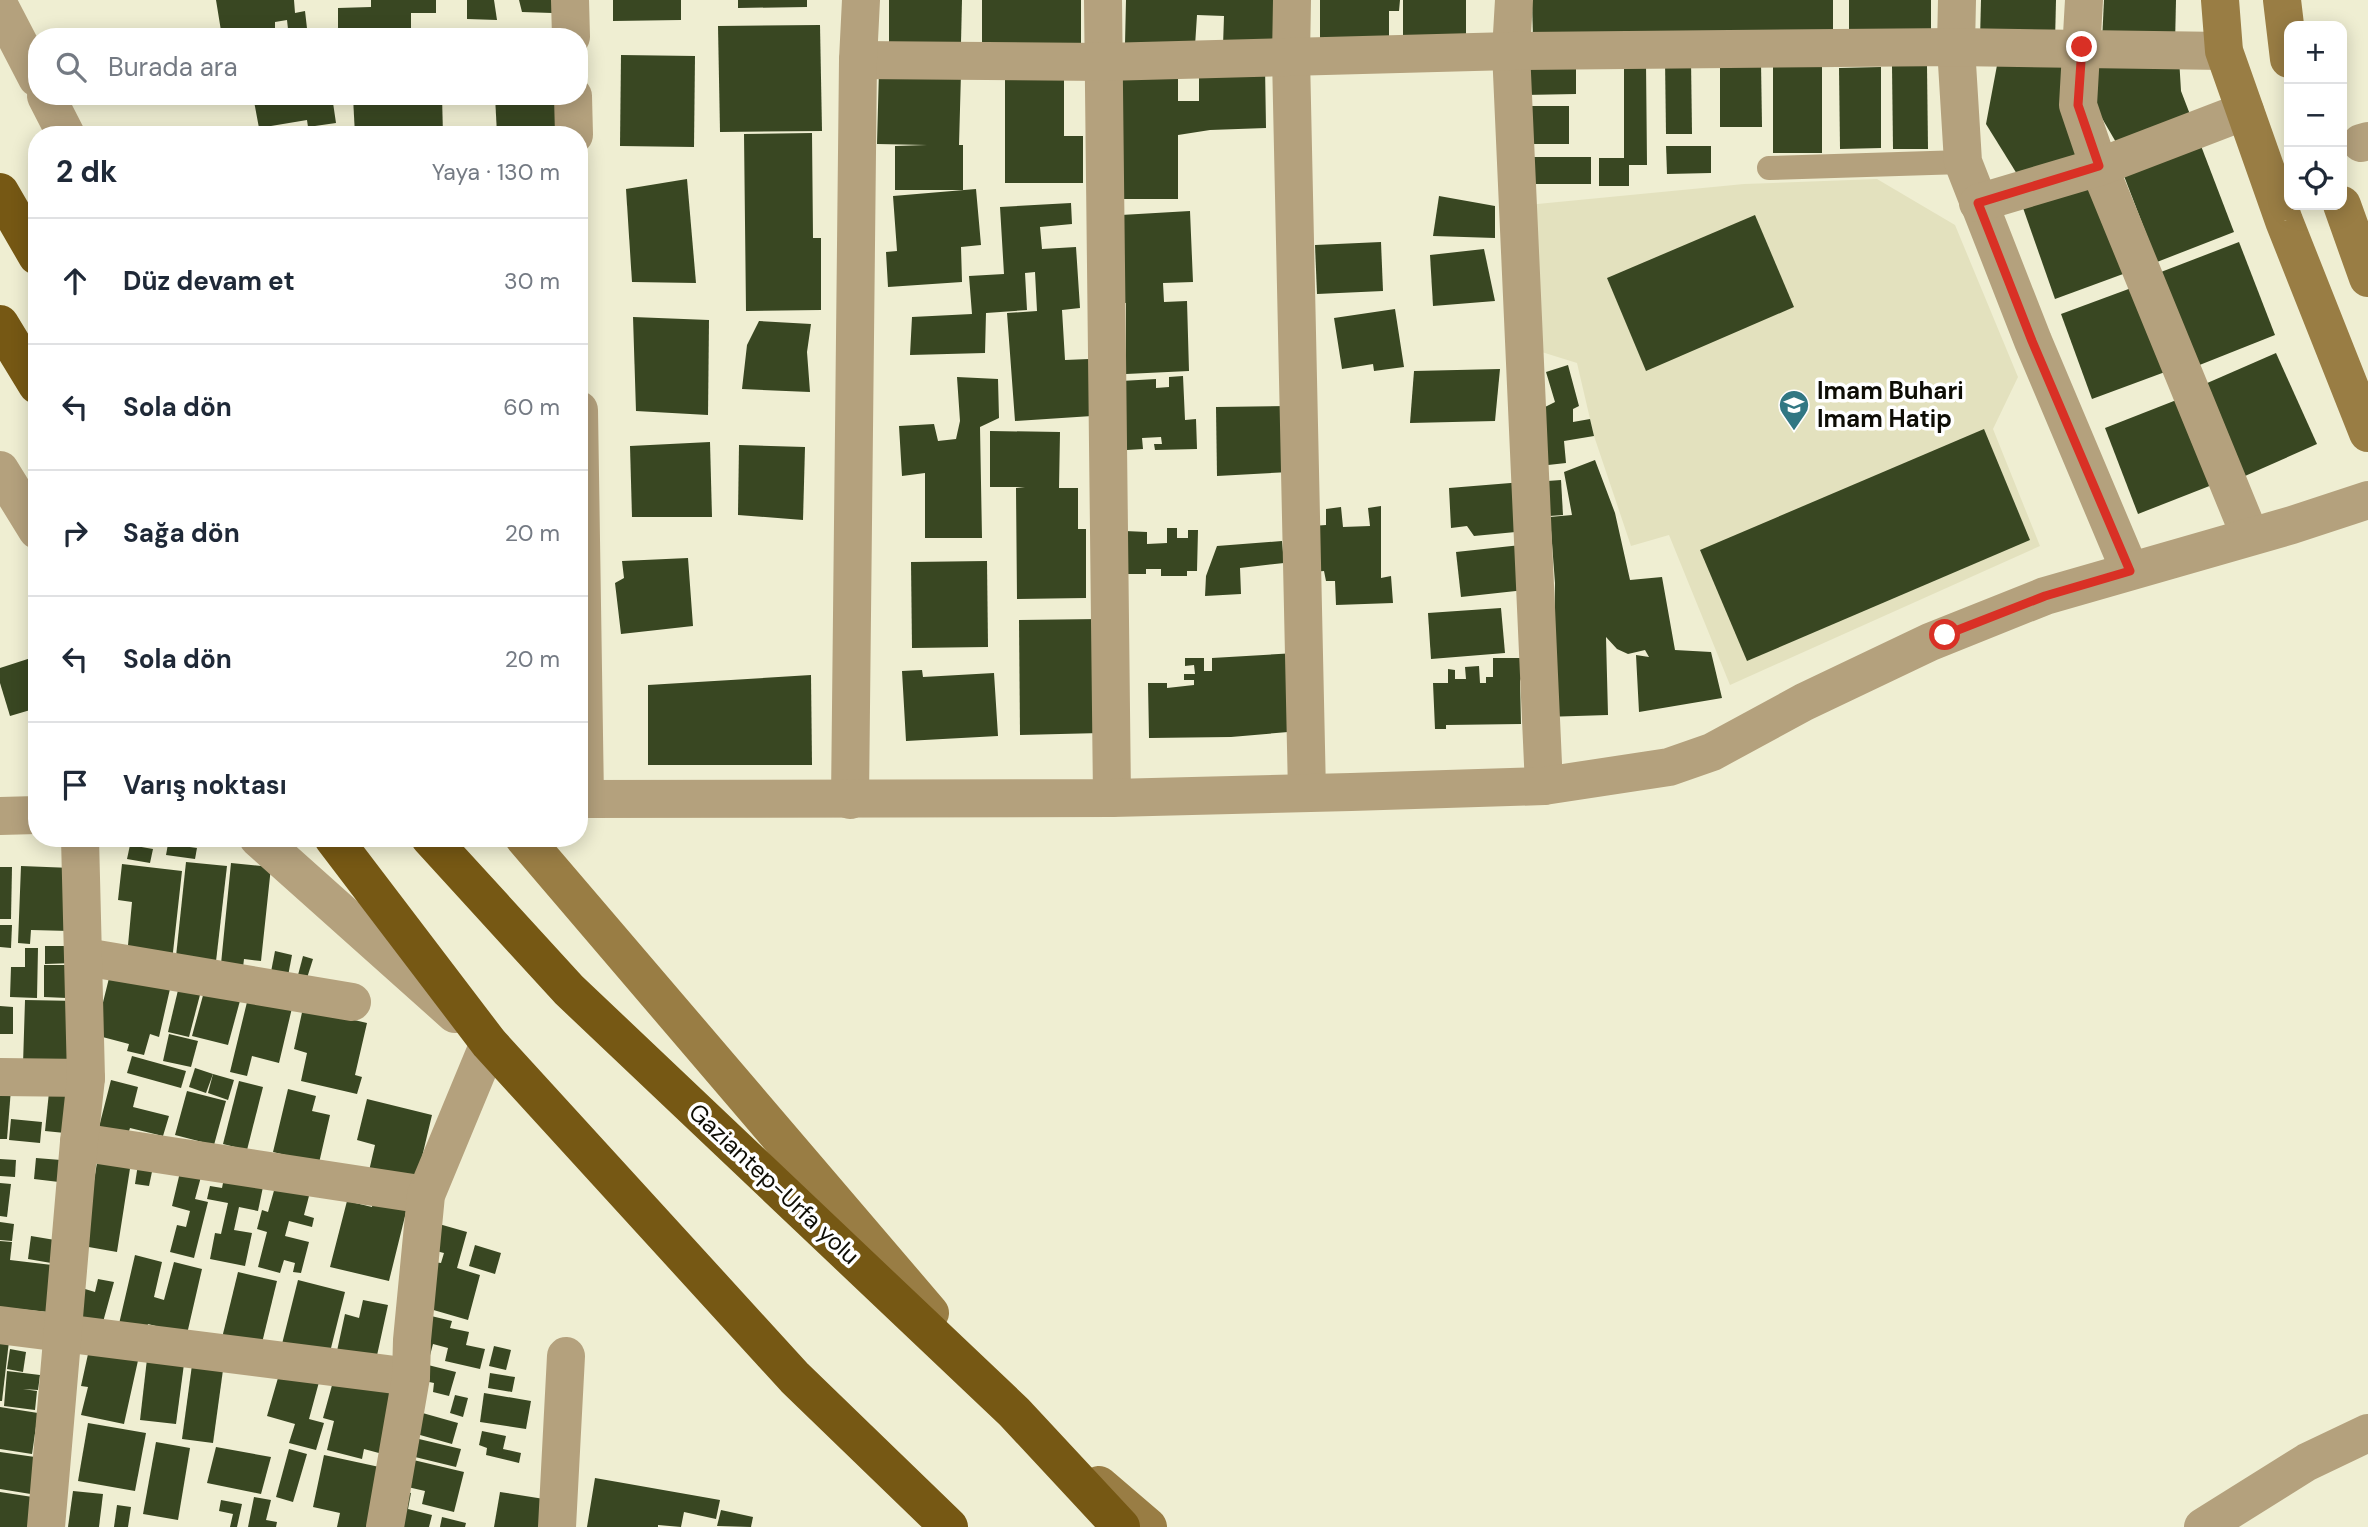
<!DOCTYPE html>
<html lang="tr">
<head>
<meta charset="utf-8">
<style>
  body { margin:0; font-family:"DM Sans",sans-serif; background:#f6f6f7; color:#1f2937 }
  .controls { position:absolute; right:21px; top:21px; display:grid; overflow:hidden; border-radius:14px; box-shadow:0 4px 18px #0003 }
  .controls button { width:63px; height:63px; display:grid; place-items:center; padding:0; border:0; border-bottom:2px solid #e0e1e3; background:#fff; color:#1f2937; font:35px sans-serif }
  .stop { position:absolute; width:21px; height:21px; margin:-16px; border:5px solid #d93025; border-radius:50%; background:#fff }
  .stop.end { background:#d93025; border-color:#fff; box-shadow:0 2px 7px #0008 }
  .list { margin:0; padding:0; list-style:none }
  h2 { display:flex; justify-content:space-between; align-items:center; height:91px; margin:0; padding:0 28px; font-size:30px }
  h2 small { font-size:23px; font-weight:400; color:#747a83 }
  .list li { display:grid; grid-template-columns:46px 1fr auto; gap:21px; align-items:center; box-sizing:border-box; height:126px; padding:0 28px; border-top:2px solid #e0e1e3 }
  .list b { display:block; font-size:26px; white-space:nowrap }
  .list em { font-size:23px; font-style:normal; color:#747a83 }
  .icon { flex:none; width:38px; height:38px; fill:none; stroke:currentColor; stroke-width:2; stroke-linecap:round; stroke-linejoin:round }
  .map { position:relative; flex:none; width:2368px; height:1527px; overflow:hidden }
  .search { position:absolute; background:#fff; box-shadow:0 4px 18px #0003; left:28px; top:28px; width:560px; height:77px; display:flex; align-items:center; gap:18px; box-sizing:border-box; padding:0 24px; border-radius:28px; color:#747a83; font-size:26px }
  .panel { position:absolute; background:#fff; box-shadow:0 4px 18px #0003; left:28px; top:126px; width:560px; height:721px; border-radius:28px }
  .map>svg:first-child { display:block }
  .built { fill:#e3e1be }
  .building { fill:#394722 }
  .lines { fill:none; stroke-linecap:round; stroke-linejoin:round }
  .service { stroke:#b4a17d; stroke-width:24 }
  .minor { stroke:#b4a17d; stroke-width:38 }
  .tertiary { stroke:#b4a17d; stroke-width:38 }
  .secondary { stroke:#997d44; stroke-width:38 }
  .trunk { stroke:#765814; stroke-width:38 }
  .route { stroke:#d93025; stroke-width:9 }
  .labels { text-anchor:middle; stroke-width:7; stroke-linejoin:round; paint-order:stroke }
  .poi-label { font-size:24px; font-weight:bold; fill:#0e0d05; stroke:#fff; text-anchor:start }
  .street-label { font-size:24px; fill:#0e0d05; stroke:#fff }
</style>
</head>
<body>
<div class="map">
<svg width="2368" height="1527" viewBox="0 0 2368 1527">
  <rect width="100%" height="100%" fill="#efeed2"/>
  <path class="built" d="M1877 179 1955 225 2018 377 1993 429 2040 546 1730 685 1669 535 1631 546 1594 436 1577 363 1532 349 1527 205 1744 184Z"/>
  <g class="building">
    <path d="M216 0H294L295 13 305 11 308 37H269L268 33 288 29 287 20 275 22V29L222 37Z"/>
    <path d="M371 0H436V13H411V31L338 32V8L371 7Z"/>
    <path d="M467 0H494L497 20 467 19Z"/>
    <path d="M519 0H552V13L522 12Z"/>
    <path d="M613 0H681V20L613 21Z"/>
    <path d="M738 0H807V7L738 8Z"/>
    <path d="M889 0H962L961 43H889Z"/>
    <rect x="982" y="0" width="99" height="48"/>
    <path d="M1126 0H1276L1275 48 1223 46 1224 16 1197 15 1195 46 1125 44Z"/>
    <path d="M1320 0H1400L1399 11H1389V47H1320Z"/>
    <rect x="1403" y="0" width="63" height="37"/>
    <path d="M1532 0H1833V36L1533 38Z"/>
    <rect x="1849" y="0" width="82" height="35"/>
    <path d="M1981 0H2056L2055 42 1980 40Z"/>
    <path d="M2104 0H2176L2175 45 2102 42Z"/>
    <path d="M820 25 822 131 720 132 718 26Z"/>
    <path d="M621 55 695 56 694 147 620 146Z"/>
    <path d="M1523 55H1576V94L1524 95Z"/>
    <path d="M2099 56 2179 58 2181 91 2191 117 2117 144 2092 101Z"/>
    <path d="M1665 59H1691L1692 134H1666Z"/>
    <path d="M1998 60H2065L2082 154 2017 174 1986 124Z"/>
    <path d="M1624 62H1646L1647 165H1629V186H1599V158H1624Z"/>
    <path d="M1761 62 1762 127H1720V63Z"/>
    <path d="M1265 66 1266 128 1210 130 1178 135V199H1113L1112 75 1178 74V101H1199V67Z"/>
    <path d="M1892 66H1927L1928 149H1893Z"/>
    <rect x="1773" y="67" width="49" height="86"/>
    <path d="M1881 67V148L1840 149 1839 68Z"/>
    <path d="M879 70 961 73 959 145H963V190H895V146L927 145 877 144Z"/>
    <path d="M1064 75V136H1083V183H1005V76Z"/>
    <path d="M253 96H332L336 123 308 127 307 120 259 128Z"/>
    <path d="M442 96 443 135H355L353 97Z"/>
    <path d="M495 96H559L560 129 497 134Z"/>
    <path d="M1525 106H1569V144H1526Z"/>
    <path d="M812 133 813 238H821V310L746 311 744 134Z"/>
    <path d="M2198 138 2234 232 2157 262 2121 168Z"/>
    <path d="M1666 146H1711V173L1667 174Z"/>
    <path d="M1530 157H1591V184H1529Z"/>
    <path d="M2101 177 2134 270 2055 299 2022 205Z"/>
    <path d="M687 179 696 283 632 282 626 189Z"/>
    <path d="M976 189 981 245 961 247 962 282 888 287 886 252 897 251 893 196Z"/>
    <path d="M1439 196 1495 206V238L1433 236Z"/>
    <path d="M1071 203 1072 224 1040 227 1042 249 1076 247 1080 308 1062 310 1065 360 1089 359 1092 416 1015 421 1007 313 1037 311 1035 272 1025 273 1027 310 986 313 985 353 910 355 912 317 972 314 969 276 1004 274 1000 207Z"/>
    <path d="M1190 211 1193 282 1163 283 1164 302 1187 301 1189 371 1126 374V303H1113L1121 215Z"/>
    <path d="M1755 215 1794 307 1646 371 1607 278Z"/>
    <path d="M1381 242 1383 291 1317 294 1315 245Z"/>
    <path d="M2239 242 2275 335 2197 366 2161 272Z"/>
    <path d="M1484 249 1495 301 1433 306 1430 255Z"/>
    <path d="M2134 287 2165 372 2092 399 2061 314Z"/>
    <path d="M1395 309 1404 367 1374 371 1373 364 1342 369 1334 318Z"/>
    <path d="M633 317 709 320 708 415 636 411Z"/>
    <path d="M759 321 811 324 807 352 810 392 742 389 747 345Z"/>
    <path d="M2276 353 2317 444 2245 476 2205 384Z"/>
    <path d="M1568 365 1579 406 1573 409V422L1590 419 1594 436 1564 441 1566 463 1548 465 1543 408 1555 402 1546 372Z"/>
    <path d="M1500 369 1495 421 1410 423 1414 371Z"/>
    <path d="M1183 376 1185 420 1196 419 1197 449 1155 450 1154 444H1162L1161 437 1142 438 1143 449 1127 450 1121 381 1156 379V388L1169 387V377Z"/>
    <path d="M957 377 998 379 999 418 980 427 982 538H925V473L902 476 899 426 934 424 938 441 956 439 960 421Z"/>
    <path d="M2179 399 2212 485 2138 514 2105 428Z"/>
    <path d="M1288 406 1290 472 1217 476 1216 407Z"/>
    <path d="M1984 429 2030 540 1747 661 1700 550Z"/>
    <path d="M990 431 1060 432 1059 488H1078V529H1086V598L1017 599 1016 488 1025 487H990Z"/>
    <path d="M710 442 712 517H632L630 446Z"/>
    <path d="M739 445 805 447 803 520 738 515Z"/>
    <path d="M1595 460 1615 513 1630 580 1662 577 1675 650 1711 652 1722 698 1639 712 1636 655 1649 657 1645 650 1628 654 1617 649 1606 637 1608 715 1544 717 1554 656 1555 583 1550 517 1572 515 1564 472Z"/>
    <path d="M1561 480 1563 515 1536 517 1534 482Z"/>
    <path d="M1523 482 1527 531 1474 536 1467 526 1451 528 1449 488Z"/>
    <path d="M1381 506V578L1391 576 1393 603 1336 605 1335 581H1326L1324 571 1312 572V526L1326 525V509L1341 507 1343 527 1370 526 1368 508Z"/>
    <path d="M1167 528H1177V538H1188V530H1198L1197 571H1187V576H1161V569H1146V574H1126L1125 531 1147 532V544L1167 543Z"/>
    <path d="M1282 541 1284 563 1240 568 1241 594 1205 596 1206 576 1217 546Z"/>
    <path d="M1521 545 1525 590 1461 597 1456 552Z"/>
    <path d="M688 558 693 626 621 634 615 583 624 578 622 561Z"/>
    <path d="M987 561 988 647 912 648 911 562Z"/>
    <path d="M1501 608 1505 653 1431 659 1428 613Z"/>
    <path d="M1100 619 1101 733 1020 735 1019 620Z"/>
    <path d="M1296 653 1300 731 1231 737 1149 738 1148 683H1167V688L1194 685V680H1184V674H1195L1194 665 1185 666V658H1204V671H1212V658Z"/>
    <path d="M37 656V708L10 716 0 683V668Z"/>
    <path d="M1493 658H1529L1520 681 1521 724 1446 725V729H1435L1433 683H1448V669L1455 670V679H1466L1465 667 1479 666 1480 683H1486V677H1493Z"/>
    <path d="M922 670 923 677 994 673 998 736 906 741 902 671Z"/>
    <path d="M811 675 812 765H648V685Z"/>
    <path d="M168 844 197 848 195 859 166 855Z"/>
    <path d="M130 845 153 849 150 863 127 859Z"/>
    <path d="M186 862 227 866 215 970 175 966Z"/>
    <path d="M231 863 271 867 261 961 244 959 242 976 220 974Z"/>
    <path d="M122 864 182 871 172 961 127 956 132 902 118 900Z"/>
    <path d="M21 866 72 868 70 931 31 930 30 944 18 943Z"/>
    <path d="M0 867H12L11 919H0Z"/>
    <path d="M0 925H12L11 948 0 947Z"/>
    <path d="M45 946H74V963L45 964Z"/>
    <path d="M25 948H38L37 998 10 997 11 967H25Z"/>
    <path d="M275 951 292 955 288 976 271 972Z"/>
    <path d="M303 956 313 959 307 978 298 975Z"/>
    <path d="M44 965H68L67 998 44 997Z"/>
    <path d="M110 974 170 989 159 1037 150 1034 144 1055 127 1051 129 1044 95 1035Z"/>
    <path d="M179 986 201 991 189 1037 168 1032Z"/>
    <path d="M205 988 241 997 228 1045 192 1036Z"/>
    <path d="M248 998 292 1008 279 1063 252 1056 247 1076 230 1072Z"/>
    <path d="M25 1000 79 1001 78 1066 23 1065Z"/>
    <path d="M0 1006 13 1007V1034H0Z"/>
    <path d="M303 1008 367 1023 355 1075 362 1077 357 1094 301 1081 307 1053 294 1049Z"/>
    <path d="M169 1034 198 1041 191 1067 163 1061Z"/>
    <path d="M132 1056 186 1071 181 1088 127 1073Z"/>
    <path d="M195 1068 213 1074 206 1093 189 1087Z"/>
    <path d="M213 1074 234 1080 228 1100 208 1093Z"/>
    <path d="M111 1080 138 1087 133 1107 169 1116 163 1136 130 1128 128 1134 99 1127Z"/>
    <path d="M239 1081 263 1087 247 1150 223 1144Z"/>
    <path d="M0 1087 11 1089 7 1139H0Z"/>
    <path d="M288 1089 316 1096 312 1111 330 1115 319 1163 273 1152Z"/>
    <path d="M187 1091 226 1101 214 1145 175 1135Z"/>
    <path d="M49 1092 69 1094 65 1133 45 1131Z"/>
    <path d="M367 1099 432 1115 416 1182 369 1171 375 1145 357 1140Z"/>
    <path d="M11 1119 42 1122 40 1143 9 1140Z"/>
    <path d="M98 1157 131 1162 117 1252 83 1246Z"/>
    <path d="M36 1158 61 1160 59 1182 34 1179Z"/>
    <path d="M0 1159 16 1160 15 1177 0 1176Z"/>
    <path d="M138 1164 153 1167 149 1186 135 1184Z"/>
    <path d="M181 1168 202 1173 195 1199 208 1202 194 1258 170 1252 177 1225 186 1227 190 1211 172 1206Z"/>
    <path d="M225 1173 264 1182 258 1211 239 1207 234 1230 252 1233 245 1266 210 1259 215 1233 221 1234 228 1203 207 1199 210 1186 222 1188Z"/>
    <path d="M0 1183 11 1184 7 1217 0 1216Z"/>
    <path d="M275 1187 309 1196 304 1215 314 1218 312 1227 289 1221 285 1236 309 1242 301 1273 293 1272 295 1263 284 1260 280 1273 258 1267 267 1232 257 1229 262 1210 268 1212Z"/>
    <path d="M374 1196 408 1204 389 1281 330 1267 347 1201 372 1207Z"/>
    <path d="M0 1222 14 1224 12 1241 0 1240Z"/>
    <path d="M439 1224 467 1232 457 1268 480 1275 468 1320 430 1309 433 1262 441 1263 444 1253 432 1250Z"/>
    <path d="M31 1236 61 1241 57 1264 28 1259Z"/>
    <path d="M0 1241 12 1242 10 1260 52 1265 48 1312 0 1307Z"/>
    <path d="M475 1245 501 1253 495 1274 469 1266Z"/>
    <path d="M135 1255 162 1262 154 1297 164 1300 174 1262 202 1269 187 1334 148 1324 146 1331 119 1324Z"/>
    <path d="M238 1272 277 1281 261 1347 222 1338Z"/>
    <path d="M98 1279 114 1282 103 1322 77 1316 85 1289 95 1292Z"/>
    <path d="M298 1280 345 1292 328 1360 281 1348Z"/>
    <path d="M363 1300 388 1305 376 1360 337 1351 345 1314 359 1318Z"/>
    <path d="M427 1315 452 1321 450 1328 469 1332 466 1345 485 1349 480 1369 445 1361 448 1348 433 1344 428 1363Z"/>
    <path d="M0 1340 9 1341 2 1401H0Z"/>
    <path d="M90 1345 139 1356 124 1424 81 1415 88 1387 81 1386Z"/>
    <path d="M494 1346 511 1350 506 1370 489 1366Z"/>
    <path d="M10 1349 26 1352 23 1372 7 1369Z"/>
    <path d="M147 1359 184 1364 176 1424 140 1420Z"/>
    <path d="M424 1364 456 1372 449 1396 433 1392 434 1383 420 1380Z"/>
    <path d="M192 1365 223 1370 213 1443 182 1439Z"/>
    <path d="M7 1371 40 1375 38 1390 23 1389 37 1391 35 1410 4 1406Z"/>
    <path d="M280 1371 319 1382 309 1419 324 1423 316 1450 289 1443 295 1424 267 1416Z"/>
    <path d="M490 1373 515 1377 512 1392 488 1388Z"/>
    <path d="M334 1378 406 1397 390 1456 364 1449 362 1459 327 1450 334 1421 323 1418Z"/>
    <path d="M484 1393 531 1401 526 1429 480 1422Z"/>
    <path d="M455 1395 468 1398 463 1417 450 1413Z"/>
    <path d="M0 1407 38 1413 32 1454 0 1449Z"/>
    <path d="M419 1412 458 1423 452 1444 413 1433Z"/>
    <path d="M88 1423 146 1433 135 1491 78 1481Z"/>
    <path d="M482 1431 506 1436 503 1449 521 1453 519 1463 486 1455 487 1448 479 1445Z"/>
    <path d="M419 1439 461 1449 456 1467 415 1457Z"/>
    <path d="M156 1442 190 1448 178 1520 143 1514Z"/>
    <path d="M216 1447 271 1457 261 1494 207 1483Z"/>
    <path d="M289 1449 307 1454 293 1502 276 1497Z"/>
    <path d="M0 1452 35 1457 43 1496 0 1489Z"/>
    <path d="M324 1455 384 1468 383 1527H337L340 1513 313 1507Z"/>
    <path d="M405 1458 464 1472 454 1512 422 1504 425 1491 399 1485Z"/>
    <path d="M595 1478 720 1500 716 1519 684 1512 681 1527 658 1525V1527H587Z"/>
    <path d="M73 1491 103 1494 99 1527H68Z"/>
    <path d="M401 1491 411 1493 408 1509 432 1515 429 1527H390Z"/>
    <path d="M0 1492 39 1498 35 1527H0Z"/>
    <path d="M500 1492 544 1499 539 1527H494Z"/>
    <path d="M254 1497 271 1500 266 1520 277 1522 276 1527H248Z"/>
    <path d="M221 1500 242 1504 237 1527H230L233 1514 219 1511Z"/>
    <path d="M117 1505 131 1507 128 1527H114Z"/>
    <path d="M721 1510 753 1517 751 1527 717 1526Z"/>
    <path d="M442 1517 466 1523 465 1527H440Z"/>
  </g>
  <g class="lines">
    <path class="service" d="M1769 168 1963 162"/>
    <g class="minor">
      <path d="M570 0 571 37"/>
      <path d="M1103 0 1112 798"/>
      <path d="M1292 0 1291 57 1307 793"/>
      <path d="M1514 0 1511 51 1544 786"/>
      <path d="M1957 0 1956 47 1963 162 2033 341 2130 571"/>
      <path d="M2084 0 2078 105 2099 167 2250 536"/>
      <path d="M858 60 1104 62 1511 51 1956 47 2224 51"/>
      <path d="M573 96 574 135"/>
      <path d="M2361 143 2368 141"/>
      <path d="M1978 203 2099 167 2245 111"/>
      <path d="M579 410 585 799"/>
      <path d="M850 800 858 60 861 0"/>
      <path d="M85 957 352 1002"/>
      <path d="M0 1077 86 1078"/>
      <path d="M79 1142 426 1195"/>
      <path d="M0 1325 411 1377"/>
      <path d="M46 1527 79 1142 86 1078 80 838"/>
      <path d="M385 1527 411 1377 412 1340 426 1195 489 1043"/>
      <path d="M557 1527 566 1356"/>
    </g>
    <g class="tertiary">
      <path d="M0 7 37 78"/>
      <path d="M46 96 66 135"/>
      <path d="M0 470 37 530"/>
      <path d="M579 799 1112 798 1351 792 1544 786 1669 767 1712 752 1804 702 1930 642 2045 596 2292 525 2368 500"/>
      <path d="M0 816 37 815"/>
      <path d="M258 838 455 1014"/>
      <path d="M2203 1527 2307 1462 2368 1433"/>
    </g>
    <g class="secondary">
      <path d="M2220 0 2224 51 2284 221 2368 433"/>
      <path d="M2282 0 2289 59"/>
      <path d="M2342 205 2368 278"/>
      <path d="M524 838 930 1313"/>
      <path d="M1099 1485 1148 1527"/>
    </g>
    <g class="trunk">
      <path d="M0 192 37 256"/>
      <path d="M0 324 37 385"/>
      <path d="M333 838 489 1043 795 1378 949 1527"/>
      <path d="M430 838 569 990 1014 1412 1121 1527"/>
    </g>
  </g>
  <g class="lines">
    <path class="route" d="M1945 635 2045 596 2130 571 2032 341 1978 203 2099 166 2078 105 2082 47"/>
  </g>
  <defs>
    <g id="school-pin" transform="scale(1.575)"><path d="M0 17L-7.5 6A9.5 9.5 0 1 1 7.5 6Z" fill="#317783" stroke="#fff"/><path d="M0-5L7-2L0 1L-7-2ZM-4 1L0 2.5L4 1V4Q0 6-4 4Z" fill="#fff"/></g>
  </defs>
  <g fill-rule="evenodd">
    <use href="#school-pin" x="1794" y="405"/>
  </g>
  <g class="labels">
    <g class="poi-label">
      <text x="1817" y="399">Imam Buhari<tspan x="1817" dy="28">Imam Hatip</tspan></text>
    </g>
    <g class="street-label">
      <text transform="translate(774 1184) rotate(43)" y="8">Gaziantep-Urfa yolu</text>
    </g>
  </g>
</svg>
<div class="controls">
<button>+</button>
<button>−</button>
<button><svg class="icon" aria-label="locate" viewBox="0 0 24 24"><circle cx="12" cy="12" r="6"/><path d="M12 2v4M12 18v4M2 12h4M18 12h4"/></svg></button>
</div>
<div class="stop" style="left:1945px;top:635px"></div>
<div class="stop end" style="left:2082px;top:47px"></div>
<div class="search"><svg class="icon" aria-label="search" viewBox="0 0 24 24"><circle cx="10" cy="10" r="6"/><path d="M15 15l6 6"/></svg>Burada ara</div>
<section class="panel">
<h2>2 dk<small>Yaya · 130 m</small></h2>
<ul class="list">
<li><svg class="icon" aria-label="ahead" viewBox="0 0 24 24"><path d="M12 20V5M6 11l6-6 6 6"/></svg><div><b>Düz devam et</b></div><em>30 m</em></li>
<li><svg class="icon" aria-label="left" viewBox="0 0 24 24"><path d="M17 20v-9H6M10 6l-5 5 5 5"/></svg><div><b>Sola dön</b></div><em>60 m</em></li>
<li><svg class="icon" aria-label="right" viewBox="0 0 24 24"><path d="M7 20v-9h11M14 6l5 5-5 5"/></svg><div><b>Sağa dön</b></div><em>20 m</em></li>
<li><svg class="icon" aria-label="left" viewBox="0 0 24 24"><path d="M17 20v-9H6M10 6l-5 5 5 5"/></svg><div><b>Sola dön</b></div><em>20 m</em></li>
<li><svg class="icon" aria-label="arrive" viewBox="0 0 24 24"><path d="M6 21V4h12l-3 4 3 4H6"/></svg><div><b>Varış noktası</b></div></li>
</ul>
</section>
</div>
</body>
</html>
